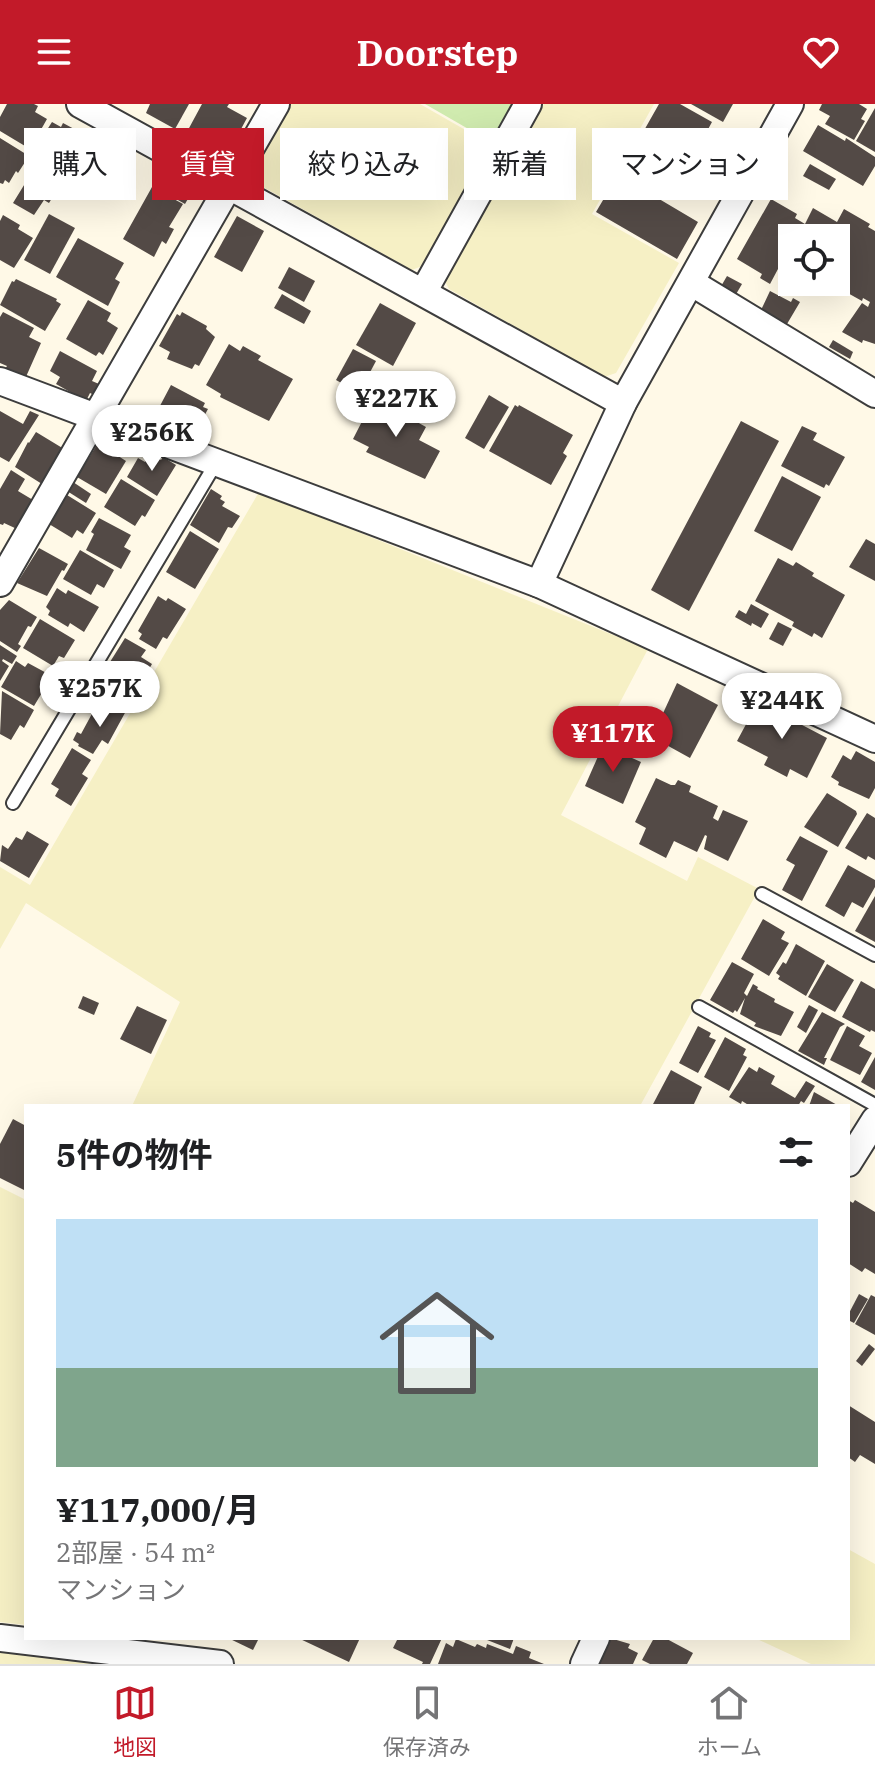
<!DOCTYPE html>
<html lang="ja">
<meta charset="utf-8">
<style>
:root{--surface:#fff;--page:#f6f6f6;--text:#202124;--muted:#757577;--line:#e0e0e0;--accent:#c21a29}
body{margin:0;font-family:"IBM Plex Serif","Noto Sans JP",serif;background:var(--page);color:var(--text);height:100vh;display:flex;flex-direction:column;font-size:30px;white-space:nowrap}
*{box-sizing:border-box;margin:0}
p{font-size:26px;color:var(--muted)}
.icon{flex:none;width:44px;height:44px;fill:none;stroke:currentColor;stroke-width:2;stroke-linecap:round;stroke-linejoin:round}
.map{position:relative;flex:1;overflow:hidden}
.sheet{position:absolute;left:24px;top:1000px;width:826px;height:536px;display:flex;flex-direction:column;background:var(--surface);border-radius:0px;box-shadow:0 8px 32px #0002}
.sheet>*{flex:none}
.guide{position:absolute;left:24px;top:24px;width:828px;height:72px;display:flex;gap:16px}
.buttons{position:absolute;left:778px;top:120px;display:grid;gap:16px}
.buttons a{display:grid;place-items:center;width:72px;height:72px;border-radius:0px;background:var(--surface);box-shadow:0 8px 32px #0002;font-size:40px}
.price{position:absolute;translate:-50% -68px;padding:0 18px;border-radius:28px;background:#fff;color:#222;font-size:26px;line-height:52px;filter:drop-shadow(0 2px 4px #0008)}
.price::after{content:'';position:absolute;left:50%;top:48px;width:24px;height:18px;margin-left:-12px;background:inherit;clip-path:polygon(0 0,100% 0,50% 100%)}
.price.on{background:var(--accent);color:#fff}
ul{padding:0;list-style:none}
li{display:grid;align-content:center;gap:16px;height:424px;padding:0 32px}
li span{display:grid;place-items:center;height:248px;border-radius:0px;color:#555}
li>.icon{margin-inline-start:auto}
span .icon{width:144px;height:144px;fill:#fffc;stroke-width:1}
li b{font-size:34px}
h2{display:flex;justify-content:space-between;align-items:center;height:96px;padding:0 32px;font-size:34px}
.pill{padding:0 28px;border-radius:0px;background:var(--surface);box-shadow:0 8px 32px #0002;font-size:28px;line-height:72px}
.pill.on{background:var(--accent);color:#fff}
header{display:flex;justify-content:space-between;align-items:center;height:104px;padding:0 32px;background:var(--accent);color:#fff;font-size:36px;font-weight:700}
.tabs{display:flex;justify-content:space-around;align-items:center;height:112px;border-top:2px solid var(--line);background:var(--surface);font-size:22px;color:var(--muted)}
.tabs a{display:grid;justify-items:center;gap:4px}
.tabs .on{color:var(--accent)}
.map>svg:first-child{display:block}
.farmland{fill:#f6f0c5}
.green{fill:#d0ebaf}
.building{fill:#534a46}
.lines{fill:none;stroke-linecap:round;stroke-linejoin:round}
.lane-casing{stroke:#3d3d3d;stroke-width:16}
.street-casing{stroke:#3d3d3d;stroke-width:30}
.lane{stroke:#fff;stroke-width:12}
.street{stroke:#fff;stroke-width:26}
</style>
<header><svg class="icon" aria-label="menu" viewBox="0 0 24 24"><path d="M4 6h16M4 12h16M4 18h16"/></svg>Doorstep<svg class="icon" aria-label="heart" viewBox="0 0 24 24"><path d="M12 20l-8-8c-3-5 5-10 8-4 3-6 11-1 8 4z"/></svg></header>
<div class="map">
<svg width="875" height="1560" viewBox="0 0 875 1560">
<rect width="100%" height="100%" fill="#fff9e7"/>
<g class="farmland">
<path d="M289,0H420L490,40L422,162L412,166L254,78L251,67Z"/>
<path d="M544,0H654L592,110L679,159L616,269L604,273L449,185L445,177Z"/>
<path d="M259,388L648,545L561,711L687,777L698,753L759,785L640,1002H132L180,898L26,799L0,845V763L30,781Z"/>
<path d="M0,1083L26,1096V1521L0,1518Z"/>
<path d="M848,1445L875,1460V1560H811L755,1534H848Z"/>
<path d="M0,1546L116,1560H0Z"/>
</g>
<path class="green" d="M425,0H512L491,38Z"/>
<g class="building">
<path d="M7,0H34L38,2L35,8L47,15L30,45L0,27V13Z"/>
<path d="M150,0H189L175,25L146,9Z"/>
<path d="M202,0H229L227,3L247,14L228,49L210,42L207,49L198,44L197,47L181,39Z"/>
<path d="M659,0H680L712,18L674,88L670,86L666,93L621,67Z"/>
<path d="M691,0H733L723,18Z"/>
<path d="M822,0H859L867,5L861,15L865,17L854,36L825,20L830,12L819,6Z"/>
<path d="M875,4V48L856,37Z"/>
<path d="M52,18L61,23L63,19L76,26L74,31L86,38L70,67L34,46Z"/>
<path d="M818,21L845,37L846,34L875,53V62L863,82L803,47Z"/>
<path d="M0,34L29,52L18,69L16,67L9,79L5,76L3,80L0,79Z"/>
<path d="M37,60L63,76L49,99L44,96L34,111L13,99Z"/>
<path d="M165,60L197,79L185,100L153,82Z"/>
<path d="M810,60L836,75L829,86L803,72Z"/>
<path d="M622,73L698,118L677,155L596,108L606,91L610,93Z"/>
<path d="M152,83L183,100L169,123L174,125L166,140L162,137L154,153L123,135Z"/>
<path d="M771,95L797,110L795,114L805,120L813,104L837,118L844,105L870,120L868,123L875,127V240L863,236L862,239L842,228L862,199L868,203L870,198L863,194L862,197L828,178H836V134H792V173L778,165L770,180L760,174L762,170L737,155Z"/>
<path d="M49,110L75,124L50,170L24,156Z"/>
<path d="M3,111L20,121L18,125L33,134L14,164L0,156V117Z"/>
<path d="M237,112L264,127L242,168L214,153Z"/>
<path d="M78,134L124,159L115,175L120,178L108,202L56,173Z"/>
<path d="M289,163L315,177L304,198L278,184Z"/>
<path d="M727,172L742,180L735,192L720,184Z"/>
<path d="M16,175L57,195L56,197L61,200L45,227L0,201L12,177L14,178Z"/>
<path d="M770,187L791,198L793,194L800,198L787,220L761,206Z"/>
<path d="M282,190L311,207L304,220L274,204Z"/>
<path d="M88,196L111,209L107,217L118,224L103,251L99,248L96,252L66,235Z"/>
<path d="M380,199L416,219L393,262L356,241Z"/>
<path d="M3,208L34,224L29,233L41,239L25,275L5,265L7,262L0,259V213Z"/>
<path d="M182,208L207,222L206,225L215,233L199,262L195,260L192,265L167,255L170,248L159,242L177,210L180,212Z"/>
<path d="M833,236L853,248L850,255L829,243Z"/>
<path d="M229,240L240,247L243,242L261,252L258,256L293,275L269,317L220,293L221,290L206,281Z"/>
<path d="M353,245L376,257L359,289L336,276Z"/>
<path d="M60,247L97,267L92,277L99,280L94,291L90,289L86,297L56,280L60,273L50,267Z"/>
<path d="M171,281L205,299L203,303L208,305L191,336L153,315Z"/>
<path d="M489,291L509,303L484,345L465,334Z"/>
<path d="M374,294L426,323L419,336L440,347L425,375L366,348L369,343L353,335Z"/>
<path d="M515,301L518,303L519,301L573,331L563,349L567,352L551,381L489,347Z"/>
<path d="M0,307L23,320L30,307L39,311L9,358L0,353Z"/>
<path d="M741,317L779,337L689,507L651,486Z"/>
<path d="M802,322L817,329L813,336L845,353L829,382L826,380L824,384L781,362Z"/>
<path d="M36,328L64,345L42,380L15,363L28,338L29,339Z"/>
<path d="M98,339L126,357L106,390L77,373Z"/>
<path d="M149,350L161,356L163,353L176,361L157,392L127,373L138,354L145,358Z"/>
<path d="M11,366L25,375L18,387L33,396L17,425L4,419L3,421L0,420V385Z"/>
<path d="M782,372L821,393L792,447L754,427Z"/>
<path d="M121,375L155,396L145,413L142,411L135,422L104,403Z"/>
<path d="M73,378L91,390L86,399L67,387Z"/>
<path d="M211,385L222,392L220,395L225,398L222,402L240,412L232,424L228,423L219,439L190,421Z"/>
<path d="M67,391L96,409L83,430L77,426L72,434L49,420Z"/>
<path d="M99,414L131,431L124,443L131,447L121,465L86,446L94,430L91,428Z"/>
<path d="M190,427L219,445L195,485L166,468Z"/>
<path d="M866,435L875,440V477L849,463Z"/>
<path d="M39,444L68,460L64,467L62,466L47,492L17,479Z"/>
<path d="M80,446L114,466L104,484L97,480L91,491L63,475Z"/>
<path d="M778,454L793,462L796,458L814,469L812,472L845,491L822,534L814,529L812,533L792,522L794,518L755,497Z"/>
<path d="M57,484L66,490L68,486L99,503L84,528L70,519L68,523L48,511L50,507L46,503Z"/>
<path d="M158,492L166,497L168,494L186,505L167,535L163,533L156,545L139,535L142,530L138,527Z"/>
<path d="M9,496L37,513L31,523L28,522L18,540L21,542L17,548L0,537V506Z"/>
<path d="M751,500L769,510L761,524L752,519L751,522L735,513L739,506L746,510Z"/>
<path d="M40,515L75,536L64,554L59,552L53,562L23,544Z"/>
<path d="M778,518L792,525L783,542L769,535Z"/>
<path d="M125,534L146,546L141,553L152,560L142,577L139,575L132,586L112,574L119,563L110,558Z"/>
<path d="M0,541L17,552L12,560L3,555L2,557L9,562L0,577Z"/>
<path d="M16,557L25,563L28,559L52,572L34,602L1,583Z"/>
<path d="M677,579L718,601L690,654L652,633Z"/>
<path d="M2,587L34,606L24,624L20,621L11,636L0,630Z"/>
<path d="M758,598L827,634L807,674L790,665L787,673L764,661L768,653L737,637Z"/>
<path d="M113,600L126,607L108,640L102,636L93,650L78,642L79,640L73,636L77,628L81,630L94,606L101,610L104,606L108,608Z"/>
<path d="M603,641L641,658L623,700L585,682Z"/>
<path d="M72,644L91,656L82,670L88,674L71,702L55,692L59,685L51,680Z"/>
<path d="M856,647L875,658V684L869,695L838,681L839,678L831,673L843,651L851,656Z"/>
<path d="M656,674L671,681H675L678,676L691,682L689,688L718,702L713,714L718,717L723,706L748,717L728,757L704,745L707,732L705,731L697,748L674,737L666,754L639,740L646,724L635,718Z"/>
<path d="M827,689L856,707L857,710L838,743L804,723Z"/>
<path d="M867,709L875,714V756L868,752L866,756L845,744Z"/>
<path d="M27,727L49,740L29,774L0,757L2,741L8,745L16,733L22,736Z"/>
<path d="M800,732L828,747L802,797L782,786L795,761L786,756Z"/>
<path d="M848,761L875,776V783L863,804L852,798L844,813L825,802Z"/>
<path d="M875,792V838L855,827Z"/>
<path d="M763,815L785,828L781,835L789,839L769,872L741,855Z"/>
<path d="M796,840L825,857L806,892L778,875L780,872L776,869L783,858L786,860Z"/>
<path d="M732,858L754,870L744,889L747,892L753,880L758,883L757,885L775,895L774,898L794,908L781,932L754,922L756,919L740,910L745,894L737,908L735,906L733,909L710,896Z"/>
<path d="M827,860L854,876L835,908L808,893Z"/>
<path d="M861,877L875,885V928L871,926L870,928L842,913Z"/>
<path d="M83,892L99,899L94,911L78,904Z"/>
<path d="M809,901L818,906L806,929L797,923Z"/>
<path d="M137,902L167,916L151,950L120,935Z"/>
<path d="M822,908L845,920L840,923L824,954H827L824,961L798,947Z"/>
<path d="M698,922L711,929L709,933L716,936L698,969L679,959Z"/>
<path d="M847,922L865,932L859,942L872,949L860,971L830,956Z"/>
<path d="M725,933L746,945L743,951L747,953L729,987L704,973Z"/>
<path d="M875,953V986L861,978Z"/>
<path d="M749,963L757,968L759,963L775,972L771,980L795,994L806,977L815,982L804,999L801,997L798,1002H750L742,997L741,1000L729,993Z"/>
<path d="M671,966L702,983L693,1002H652Z"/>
<path d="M814,988L839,1002H809Z"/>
<path d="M13,1015L26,1022V1087L0,1074V1040Z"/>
<path d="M848,1096L853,1099L855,1096L875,1108V1170L865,1164L862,1168L848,1159Z"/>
<path d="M859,1190L868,1195L854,1219L848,1216V1211Z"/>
<path d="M871,1191L875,1193V1231L855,1220Z"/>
<path d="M869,1240L875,1245L862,1262L856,1257Z"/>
<path d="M848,1301L875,1318V1360L860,1351L855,1358L848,1353Z"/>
<path d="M228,1534H259L253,1546Z"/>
<path d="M298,1534H360L349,1558Z"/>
<path d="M398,1534H442L430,1560H422L423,1558L393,1544Z"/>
<path d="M482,1534H514L510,1545Z"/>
<path d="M610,1534L630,1540L628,1544L638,1549L633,1560H598Z"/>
<path d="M654,1534H665L693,1549L687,1560H650L642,1556Z"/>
<path d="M456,1535L475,1543L477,1540L486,1544L487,1540L513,1550L516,1542L531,1548L529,1554L544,1560H438L446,1539L453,1543Z"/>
</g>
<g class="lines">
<defs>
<g id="lane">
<path d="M13,699L216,359"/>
<path d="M762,790L875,851"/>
<path d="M699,903L875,1001"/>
</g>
<g id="street">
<path d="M80,0L623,299"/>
<path d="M692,179L875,290"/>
<path d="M424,187L528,0"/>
<path d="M0,277L539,480L875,635"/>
<path d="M0,479L276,0"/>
<path d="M539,480L623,299L790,0"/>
<path d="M848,1059L875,1016"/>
<path d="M0,1534L220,1560"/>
<path d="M584,1560L596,1534"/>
</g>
</defs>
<use href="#lane" class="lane-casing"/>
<use href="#street" class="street-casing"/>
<use href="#lane" class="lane"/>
<use href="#street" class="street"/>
</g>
</svg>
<div class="buttons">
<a><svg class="icon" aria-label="locate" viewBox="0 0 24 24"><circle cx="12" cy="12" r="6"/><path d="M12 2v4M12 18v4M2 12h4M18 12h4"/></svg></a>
</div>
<b class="price" style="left:396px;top:335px">¥227K</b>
<b class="price" style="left:152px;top:369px">¥256K</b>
<b class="price" style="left:100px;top:625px">¥257K</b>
<b class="price" style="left:782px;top:637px">¥244K</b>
<b class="price on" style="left:613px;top:670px">¥117K</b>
<div class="guide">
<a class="pill">購入</a>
<a class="pill on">賃貸</a>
<a class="pill">絞り込み</a>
<a class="pill">新着</a>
<a class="pill">マンション</a>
</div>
<section class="sheet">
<h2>5件の物件<svg class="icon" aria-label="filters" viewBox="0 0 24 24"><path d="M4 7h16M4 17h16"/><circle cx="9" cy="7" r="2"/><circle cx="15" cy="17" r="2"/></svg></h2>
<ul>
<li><span style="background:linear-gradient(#bfe0f5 60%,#7fa58c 0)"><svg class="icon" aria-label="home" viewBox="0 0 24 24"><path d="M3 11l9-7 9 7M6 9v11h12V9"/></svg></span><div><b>¥117,000/月</b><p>2部屋 · 54 m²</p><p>マンション</p></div></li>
</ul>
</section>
</div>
<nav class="tabs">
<a class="on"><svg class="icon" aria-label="map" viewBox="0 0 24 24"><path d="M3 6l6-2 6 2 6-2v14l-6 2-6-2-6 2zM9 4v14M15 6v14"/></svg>地図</a>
<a><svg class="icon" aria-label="saved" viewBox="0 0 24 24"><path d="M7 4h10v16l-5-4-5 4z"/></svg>保存済み</a>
<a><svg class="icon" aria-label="home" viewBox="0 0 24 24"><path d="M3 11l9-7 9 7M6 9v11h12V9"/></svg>ホーム</a>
</nav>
